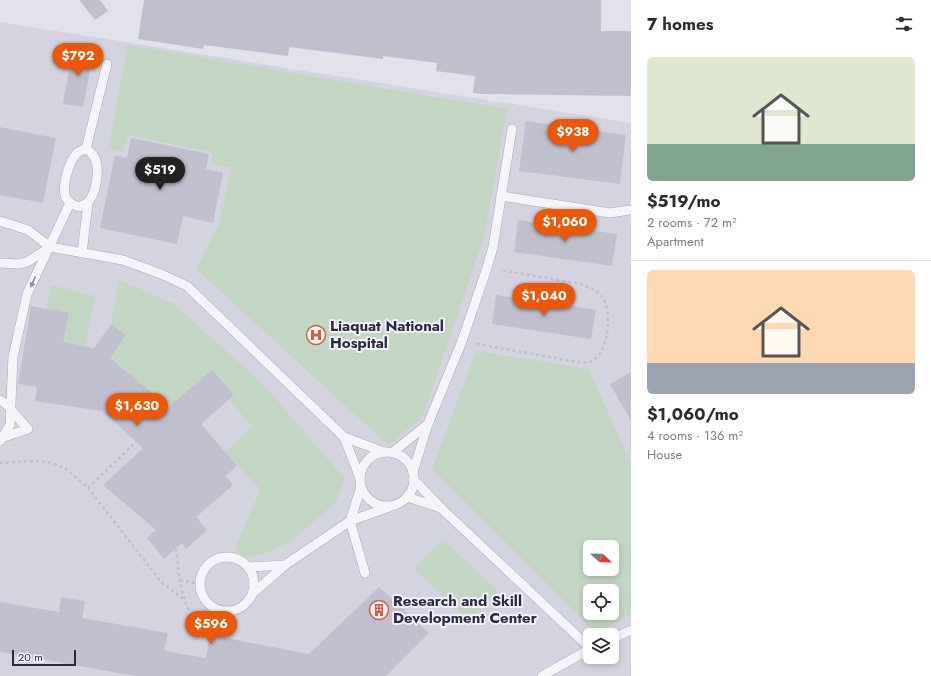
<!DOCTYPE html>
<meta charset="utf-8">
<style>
:root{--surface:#fff;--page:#f7f7f7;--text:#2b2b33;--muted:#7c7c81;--line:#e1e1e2;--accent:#ea580c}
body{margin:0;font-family:Jost,sans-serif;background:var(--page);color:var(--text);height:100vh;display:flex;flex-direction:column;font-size:15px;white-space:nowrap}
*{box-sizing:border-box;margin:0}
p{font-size:13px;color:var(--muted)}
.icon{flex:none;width:22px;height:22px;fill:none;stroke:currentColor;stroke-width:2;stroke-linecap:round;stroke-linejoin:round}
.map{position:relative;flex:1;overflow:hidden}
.sheet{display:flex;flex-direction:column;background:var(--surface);width:300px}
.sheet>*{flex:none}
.needle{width:26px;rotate:112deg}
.fabs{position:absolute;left:583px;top:540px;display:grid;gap:8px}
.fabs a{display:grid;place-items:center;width:36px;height:36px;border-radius:6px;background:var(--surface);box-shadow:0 2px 6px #0003;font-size:20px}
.scale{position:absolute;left:12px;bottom:10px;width:64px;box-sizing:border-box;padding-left:4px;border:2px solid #292944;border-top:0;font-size:11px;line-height:14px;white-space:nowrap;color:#292944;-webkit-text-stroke:3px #f2f2f8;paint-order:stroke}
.price{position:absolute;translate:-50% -34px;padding:0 9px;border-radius:14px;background:var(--accent);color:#fff;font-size:13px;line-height:26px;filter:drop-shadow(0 1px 2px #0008)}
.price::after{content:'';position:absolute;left:50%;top:24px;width:12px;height:9px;margin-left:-6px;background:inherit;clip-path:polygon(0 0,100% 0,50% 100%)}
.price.active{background:#222;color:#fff}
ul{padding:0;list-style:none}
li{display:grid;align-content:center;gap:8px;height:212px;padding:0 16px}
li+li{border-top:1px solid var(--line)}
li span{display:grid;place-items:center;height:124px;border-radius:6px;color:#555}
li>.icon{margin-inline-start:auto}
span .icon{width:72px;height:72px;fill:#fffc;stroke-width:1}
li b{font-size:17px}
h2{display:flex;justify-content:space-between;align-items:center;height:48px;padding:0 16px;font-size:17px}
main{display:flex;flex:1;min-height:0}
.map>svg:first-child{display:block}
.built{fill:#d4d4e0;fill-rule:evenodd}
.green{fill:#c3d6c4;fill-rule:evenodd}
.building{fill:#bfbfce}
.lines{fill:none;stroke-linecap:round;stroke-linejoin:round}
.lane-casing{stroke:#aaaab9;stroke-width:10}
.path{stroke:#c0c0ca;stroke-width:2.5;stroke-dasharray:3 3;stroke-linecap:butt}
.lane{stroke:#f5f5f9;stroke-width:9}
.oneway{fill:#8f8f9e}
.labels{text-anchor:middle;stroke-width:4;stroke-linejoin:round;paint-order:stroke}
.poi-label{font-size:15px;font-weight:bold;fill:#292944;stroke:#f2f2f8;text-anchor:start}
</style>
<main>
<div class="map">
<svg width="631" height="676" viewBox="0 0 631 676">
<rect width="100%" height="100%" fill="#e2e2eb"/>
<path class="built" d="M0,22L631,123V676H0ZM590,547H612V569H590ZM590,591H612V613H590ZM590,635H612V657H590Z"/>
<g class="green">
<path d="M128,45L507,109L484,238L422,418L388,445L196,269L219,223L231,167L211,165L212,153L128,135L122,152L108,150Z"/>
<path d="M119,280L174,304L264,385L345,479L336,502L292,541L262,555L246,558L235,549L260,489L225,452L252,427L230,400L234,395L212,370L169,407L110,358L111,324Z"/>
<path d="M52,285L95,296L85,346L63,342L68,313L46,309Z"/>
<path d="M476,351L589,369L631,464V614L596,633L432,469ZM590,547H612V569H590ZM590,591H612V613H590Z"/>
<path d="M443,539L498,591L470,621L414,569Z"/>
</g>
<g class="building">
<path d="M79,0H100L108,11L95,20Z"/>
<path d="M144,0H601V31H631V96L483,94L473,93L475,76L436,71L437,63L383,56V59L289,47L288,56L204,45L203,49L138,39Z"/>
<path d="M73,47L94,51L83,107L63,104Z"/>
<path d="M526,121L626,135L620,184L519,171Z"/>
<path d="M0,127L56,138L43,203L0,195Z"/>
<path d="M131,138L209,154L206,169L223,173L213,223L183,216L177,244L100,228L115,155L127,158Z"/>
<path d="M518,220L617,234L612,266L514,252Z"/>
<path d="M496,295L596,310L591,339L492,324Z"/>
<path d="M31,306L69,313L63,342L94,348L111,324L126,335L110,358L169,407L212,370L234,395L201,424L237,466L225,476L233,485L196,517L207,530L186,549L182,543L164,559L147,538L156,530L103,485L143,448L102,411L35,401L37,387L18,384Z"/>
<path d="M631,372V421L610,384Z"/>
<path d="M379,587L429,633L386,676H136L0,652V602L59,612L61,597L85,601L82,618L168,633L164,651L206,658L210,635L309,654Z"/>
</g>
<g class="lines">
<defs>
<g id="lane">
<path d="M86,149C88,150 90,151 91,153C102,162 97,194 87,203C85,205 81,206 79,207C74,205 69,203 66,198C61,187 69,161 77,153C79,151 83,150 86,149Z"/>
<path d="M86,149L107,64"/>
<path d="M501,196L610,213L629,210"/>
<path d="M0,221L28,230L50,247L123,260L161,274L187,286L344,437L384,452"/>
<path d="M82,253L88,203"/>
<path d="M0,263L18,264L27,262L49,248"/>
<path d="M0,400L5,403L28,429L1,438"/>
<path d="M344,437L360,478"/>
<path d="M0,441L10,425L13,357L27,294L70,203"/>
<path d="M393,452L428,424"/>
<circle cx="387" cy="479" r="27"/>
<path d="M413,472L428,424L462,341L487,268L493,247L512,129"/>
<path d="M414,480L442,509L590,648"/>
<path d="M361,487L350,521L365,573"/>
<path d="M407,497L441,508"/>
<circle cx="227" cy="584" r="27"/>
<path d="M248,567L285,565"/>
<path d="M253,593L285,565L350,521L389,507"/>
<path d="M612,639L631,630"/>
<path d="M542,676L590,649"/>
</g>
</defs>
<use href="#lane" class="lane-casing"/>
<g class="path">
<path d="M477,344L577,362C581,362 586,363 590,362C609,355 613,311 602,297C597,290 589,287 581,284L501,270"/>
<path d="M0,463C18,462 45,458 62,467C71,472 80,481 88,488L162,583L184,599"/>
<path d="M88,488L136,442"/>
<path d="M176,549C178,565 179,582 184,598C188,613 200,627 209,640"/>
<path d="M180,580L200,584"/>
<path d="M192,616L213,607"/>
</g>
<use href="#lane" class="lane"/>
</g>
<defs><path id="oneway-solid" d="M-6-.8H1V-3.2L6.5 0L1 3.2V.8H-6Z"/></defs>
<use class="oneway" href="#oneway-solid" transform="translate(33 282) rotate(113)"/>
<defs>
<symbol id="hospital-ring" viewBox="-11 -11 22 22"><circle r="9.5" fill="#f2f2f8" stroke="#d75f41" stroke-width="1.5"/><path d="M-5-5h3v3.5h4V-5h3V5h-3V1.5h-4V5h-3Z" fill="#d75f41"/></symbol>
<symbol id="building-ring" viewBox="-11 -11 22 22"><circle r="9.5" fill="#f2f2f8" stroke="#d75f41" stroke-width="1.5"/><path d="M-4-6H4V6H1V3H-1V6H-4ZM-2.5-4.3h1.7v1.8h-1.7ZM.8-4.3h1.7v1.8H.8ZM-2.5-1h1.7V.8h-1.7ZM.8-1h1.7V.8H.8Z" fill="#d75f41"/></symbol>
</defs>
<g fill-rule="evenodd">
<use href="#hospital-ring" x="305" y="324" width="22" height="22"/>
<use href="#building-ring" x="368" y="599" width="22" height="22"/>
</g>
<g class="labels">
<g class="poi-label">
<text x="330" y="331">Liaquat National<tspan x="330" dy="17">Hospital</tspan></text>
<text x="393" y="606">Research and Skill<tspan x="393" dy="17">Development Center</tspan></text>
</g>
</g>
</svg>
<div class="fabs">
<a><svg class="needle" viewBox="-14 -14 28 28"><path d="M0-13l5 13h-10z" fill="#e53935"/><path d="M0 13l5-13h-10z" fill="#7c7c81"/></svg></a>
<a><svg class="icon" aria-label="locate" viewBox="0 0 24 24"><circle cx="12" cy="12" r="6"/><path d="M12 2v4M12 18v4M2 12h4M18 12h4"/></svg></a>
<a><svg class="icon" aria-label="layers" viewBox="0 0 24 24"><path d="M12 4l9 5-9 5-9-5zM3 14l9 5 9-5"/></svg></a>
</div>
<div class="scale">20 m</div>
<b class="price" style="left:78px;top:77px">$792</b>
<b class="price" style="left:573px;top:153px">$938</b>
<b class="price active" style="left:160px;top:191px">$519</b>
<b class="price" style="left:565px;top:243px">$1,060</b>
<b class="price" style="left:544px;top:317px">$1,040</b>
<b class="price" style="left:137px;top:427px">$1,630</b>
<b class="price" style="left:211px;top:645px">$596</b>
</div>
<section class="sheet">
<h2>7 homes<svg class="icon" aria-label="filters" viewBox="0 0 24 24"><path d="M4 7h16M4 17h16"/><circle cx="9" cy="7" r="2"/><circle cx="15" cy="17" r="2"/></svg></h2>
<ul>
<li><span style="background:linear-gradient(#dfe7d0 70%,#7fa58c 0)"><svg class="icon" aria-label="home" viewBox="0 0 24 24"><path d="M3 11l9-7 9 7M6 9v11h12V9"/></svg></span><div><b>$519/mo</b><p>2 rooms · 72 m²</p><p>Apartment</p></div></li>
<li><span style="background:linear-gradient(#ffd9b3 75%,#9aa5b1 0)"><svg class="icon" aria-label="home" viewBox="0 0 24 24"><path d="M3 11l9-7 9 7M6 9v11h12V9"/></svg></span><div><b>$1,060/mo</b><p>4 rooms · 136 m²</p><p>House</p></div></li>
</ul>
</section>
</main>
